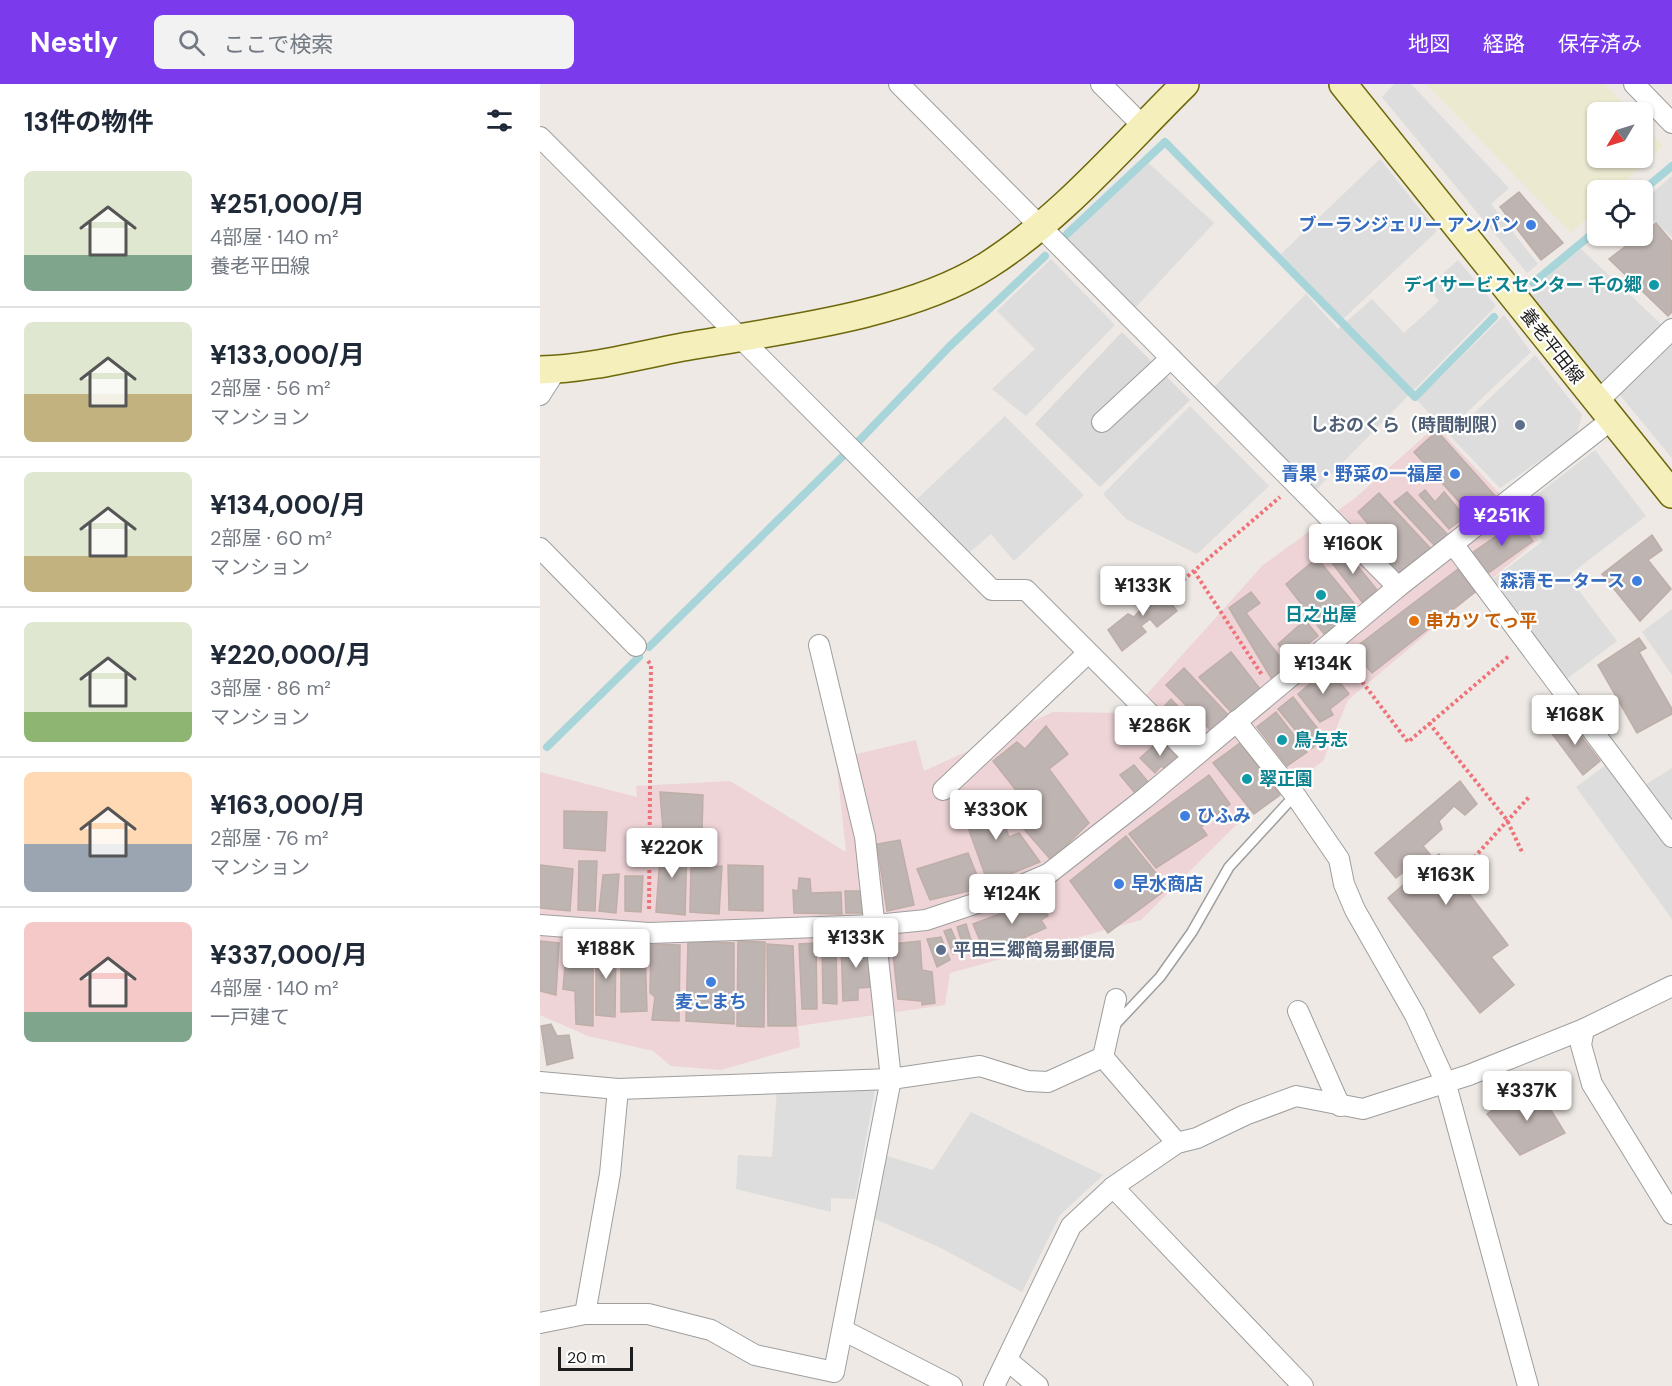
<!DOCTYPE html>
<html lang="ja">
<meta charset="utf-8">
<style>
:root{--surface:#fff;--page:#f2f2f3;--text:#1f2937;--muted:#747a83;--line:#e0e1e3;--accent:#7c3aed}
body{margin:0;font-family:"DM Sans","Noto Sans JP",sans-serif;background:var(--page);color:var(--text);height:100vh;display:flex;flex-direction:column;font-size:22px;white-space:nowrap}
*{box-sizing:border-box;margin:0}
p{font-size:20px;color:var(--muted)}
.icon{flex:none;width:33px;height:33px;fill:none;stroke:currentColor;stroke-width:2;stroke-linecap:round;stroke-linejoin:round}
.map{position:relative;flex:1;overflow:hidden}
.side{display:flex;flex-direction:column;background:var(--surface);width:540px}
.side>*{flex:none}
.needle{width:39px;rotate:232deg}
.tools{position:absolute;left:1047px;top:18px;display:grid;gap:12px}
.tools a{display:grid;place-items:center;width:66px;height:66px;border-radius:9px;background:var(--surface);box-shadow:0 2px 4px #0004;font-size:30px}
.scale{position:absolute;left:18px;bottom:15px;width:75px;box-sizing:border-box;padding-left:6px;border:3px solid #1d1d1d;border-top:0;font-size:16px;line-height:21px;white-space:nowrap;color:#1d1d1d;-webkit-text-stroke:4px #fff;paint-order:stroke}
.price{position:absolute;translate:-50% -51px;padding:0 14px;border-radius:6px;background:#fff;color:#222;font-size:20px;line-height:39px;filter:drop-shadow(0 2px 3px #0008)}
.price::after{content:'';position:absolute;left:50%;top:36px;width:18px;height:14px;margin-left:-9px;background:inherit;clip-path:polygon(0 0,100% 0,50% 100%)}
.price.selected{background:var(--accent);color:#fff}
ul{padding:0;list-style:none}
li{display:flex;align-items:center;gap:18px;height:150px;padding:0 24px}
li+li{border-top:2px solid var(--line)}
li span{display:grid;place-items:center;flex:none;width:168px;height:120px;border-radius:9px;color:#555}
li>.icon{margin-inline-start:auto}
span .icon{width:72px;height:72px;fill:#fffc;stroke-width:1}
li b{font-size:26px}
h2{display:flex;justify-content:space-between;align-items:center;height:72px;padding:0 24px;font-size:26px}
header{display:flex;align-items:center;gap:36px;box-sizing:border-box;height:84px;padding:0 30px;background:var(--accent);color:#fff}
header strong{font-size:28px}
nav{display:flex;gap:33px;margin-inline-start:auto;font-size:21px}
.search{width:420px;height:54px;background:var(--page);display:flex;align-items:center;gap:15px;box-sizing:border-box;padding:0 21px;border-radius:9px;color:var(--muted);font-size:22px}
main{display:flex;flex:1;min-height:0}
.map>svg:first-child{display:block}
.residential{fill:#dbdadb}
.commercial{fill:#eed4d7}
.farmland{fill:#ebe9d0}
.parking{fill:#ddd}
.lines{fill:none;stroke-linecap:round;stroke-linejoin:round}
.stream{stroke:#a7d5d9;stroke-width:8}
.building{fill:#beb4b1;stroke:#beaea7;stroke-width:1.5}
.lane-casing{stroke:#9e9e9e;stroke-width:12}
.street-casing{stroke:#9e9e9e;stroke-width:22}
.secondary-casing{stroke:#6d680c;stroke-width:30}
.path{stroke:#f07279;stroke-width:4;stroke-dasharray:3 3;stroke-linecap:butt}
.lane{stroke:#fff;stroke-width:9}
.street{stroke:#fff;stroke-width:20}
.secondary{stroke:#f5efbb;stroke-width:27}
.shop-dot{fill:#3f7fe0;stroke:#fff;stroke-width:2}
.culture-dot{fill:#0f9aa8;stroke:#fff;stroke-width:2}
.service-dot{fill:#5c6f8a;stroke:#fff;stroke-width:2}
.food-dot{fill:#e8710a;stroke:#fff;stroke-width:2}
.labels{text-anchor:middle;stroke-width:4.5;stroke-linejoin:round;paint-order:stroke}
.shop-label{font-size:18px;font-weight:bold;fill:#366cbe;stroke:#fff;text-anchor:end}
.culture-label{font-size:18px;font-weight:bold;fill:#0d838f;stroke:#fff;text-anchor:start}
.street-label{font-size:18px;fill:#1d1d1d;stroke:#fff}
.service-label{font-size:18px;font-weight:bold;fill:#4e5e75;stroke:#fff;text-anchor:end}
.food-label{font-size:18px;font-weight:bold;fill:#c56008;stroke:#fff;text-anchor:start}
</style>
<header>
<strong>Nestly</strong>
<div class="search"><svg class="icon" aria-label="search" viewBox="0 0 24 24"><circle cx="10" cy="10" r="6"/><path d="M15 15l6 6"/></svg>ここで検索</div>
<nav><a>地図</a><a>経路</a><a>保存済み</a></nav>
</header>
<main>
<section class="side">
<h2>13件の物件<svg class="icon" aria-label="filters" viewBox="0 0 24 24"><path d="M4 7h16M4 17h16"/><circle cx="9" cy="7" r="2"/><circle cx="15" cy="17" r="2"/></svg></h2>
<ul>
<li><span style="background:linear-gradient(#dfe7d0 70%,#7fa58c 0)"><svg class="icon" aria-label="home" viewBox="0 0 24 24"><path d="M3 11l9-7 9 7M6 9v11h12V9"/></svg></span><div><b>¥251,000/月</b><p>4部屋 · 140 m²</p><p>養老平田線</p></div></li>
<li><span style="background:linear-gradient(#dfe7d0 60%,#c2b280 0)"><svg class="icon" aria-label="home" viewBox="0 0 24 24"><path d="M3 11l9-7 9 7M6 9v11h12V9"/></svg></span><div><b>¥133,000/月</b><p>2部屋 · 56 m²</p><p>マンション</p></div></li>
<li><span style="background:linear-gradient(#dfe7d0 70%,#c2b280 0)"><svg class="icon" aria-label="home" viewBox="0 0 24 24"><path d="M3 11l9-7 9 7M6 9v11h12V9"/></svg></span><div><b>¥134,000/月</b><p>2部屋 · 60 m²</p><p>マンション</p></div></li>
<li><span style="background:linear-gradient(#dfe7d0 75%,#8fb573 0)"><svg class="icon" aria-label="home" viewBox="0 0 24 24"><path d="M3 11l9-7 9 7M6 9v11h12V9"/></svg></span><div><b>¥220,000/月</b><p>3部屋 · 86 m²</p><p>マンション</p></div></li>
<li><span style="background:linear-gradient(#ffd9b3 60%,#9aa5b1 0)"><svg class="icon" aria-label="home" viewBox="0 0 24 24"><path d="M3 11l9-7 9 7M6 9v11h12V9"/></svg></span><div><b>¥163,000/月</b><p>2部屋 · 76 m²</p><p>マンション</p></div></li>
<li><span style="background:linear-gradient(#f6c9c9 75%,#7fa58c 0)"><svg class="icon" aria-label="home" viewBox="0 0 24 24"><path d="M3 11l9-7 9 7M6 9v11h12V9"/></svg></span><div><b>¥337,000/月</b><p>4部屋 · 140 m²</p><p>一戸建て</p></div></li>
</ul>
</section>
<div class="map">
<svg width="1132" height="1302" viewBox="0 0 1132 1302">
<rect width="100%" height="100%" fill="#eee9e4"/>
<path class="residential" d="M582,248L650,316L560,403L495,340Z"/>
<path class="commercial" d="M896,342L959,409L998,456L808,616L783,677L694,743L601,836L410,889L405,921L258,942L260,963L181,986L131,982L113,967L48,952L0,931V688L97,713L96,702L190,697L306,768L296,675L376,656L384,687L513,628L590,629L723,481L815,414Z"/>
<path class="farmland" d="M886,0H1064L1092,28H1058V74H1102L1103,40L1123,62L1076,106H1058L1057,124L1031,149Z"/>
<g class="parking">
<path d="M854,0H871L969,104L951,120L998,180L987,189L842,13Z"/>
<path d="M603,74L674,139L595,224L525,154Z"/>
<path d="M840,75L897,147L803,235L741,170Z"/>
<path d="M1132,92V153L1103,127L1102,118Z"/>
<path d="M1041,165L1122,241L1063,299L987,209Z"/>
<path d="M511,175L575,241L486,332L452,305L495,265L457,227Z"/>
<path d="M918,176L956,222L774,408L672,305L766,210L798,245L832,215L864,249L899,217L888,203Z"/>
<path d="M964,231L991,268L906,348L877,316Z"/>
<path d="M1132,257V374L1079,310Z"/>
<path d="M995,271L1042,331L1036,352L960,404L910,352Z"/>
<path d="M650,322L729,402L657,470L586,435L563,410Z"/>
<path d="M465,332L544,411L474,477L451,450L429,469L377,415Z"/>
<path d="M1055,366L1106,432L1028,492L1077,557L1016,603L941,504L1003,457L978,425Z"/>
<path d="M1132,525V591L1102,548Z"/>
<path d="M1070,678L1132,764V835L1036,703Z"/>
<path d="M1132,684V749L1100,704Z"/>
<path d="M237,1005L335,1006L315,1115L291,1114V1128L196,1105L198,1071L232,1073Z"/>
<path d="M431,1028L563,1091L520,1131L482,1208L403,1165L335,1135L347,1072L393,1086Z"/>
</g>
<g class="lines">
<g class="stream">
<path d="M1102,107L1132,82"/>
<path d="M527,150L625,58L875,313L954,233"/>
<path d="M993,199L1058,145"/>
<path d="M316,360L410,262L505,172"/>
<path d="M109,563L304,371"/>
<path d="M7,663L99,573"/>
</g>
</g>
<g class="building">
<path d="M979,108L1023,159L1001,176L960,123Z"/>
<path d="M1116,139L1132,158V228L1128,232L1069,175Z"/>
<path d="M897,347L956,413L932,432L874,368Z"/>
<path d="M885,406L895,418L904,408L925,433L909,445L879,411Z"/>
<path d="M867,408L908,451L895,462L854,418Z"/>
<path d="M839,409L890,464L856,492L819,448L828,440L818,428Z"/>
<path d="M978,437L993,457L947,490L932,469Z"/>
<path d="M1112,451L1122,466L1108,476L1131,505L1100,537L1062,490Z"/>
<path d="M803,464L837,506L822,518L789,475Z"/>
<path d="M777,474L817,523L784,550L746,500Z"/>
<path d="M918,485L935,508L832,589L812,566Z"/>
<path d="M615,499L637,527L617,543L610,535L601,542L606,548L582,567L568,546L588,530L594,533L602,524L595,514Z"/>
<path d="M711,508L720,519L706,529L747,582L731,594L689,524Z"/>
<path d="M765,536L778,552L749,575L738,560Z"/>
<path d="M1099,554L1106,564L1099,568L1132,625V630L1097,649L1058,581Z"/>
<path d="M691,568L720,605L692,629L659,593Z"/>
<path d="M644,584L689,632L671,647L626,601Z"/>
<path d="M788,584L809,610L790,625L793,631L780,638L758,610Z"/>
<path d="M753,613L785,654L771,665L738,625Z"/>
<path d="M631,615L664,649L649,663L617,630Z"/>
<path d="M736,628L767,668L747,682L717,643Z"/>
<path d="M1027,634L1060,677L1043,691L1010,647Z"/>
<path d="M506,642L528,670L509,685L549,739L511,776L469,728L483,715L453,677L477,658L485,665Z"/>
<path d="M621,655L639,676L627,686L621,682L615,689L600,674Z"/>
<path d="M700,659L740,711L714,730L673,679Z"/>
<path d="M594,681L609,699L595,709L580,691Z"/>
<path d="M669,691L690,720L661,743L667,751L616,784L589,750Z"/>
<path d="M920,697L937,720L925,731L914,722L899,737L902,745L883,762L893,774L899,770L968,861L951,873L974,901L940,929L848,814L876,790L871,782L856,794L835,769Z"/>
<path d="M120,708L163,711L162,749L123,747Z"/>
<path d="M455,713L469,753L479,749L500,778L448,799L421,724Z"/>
<path d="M24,727L67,728L65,767L24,764Z"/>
<path d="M586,752L628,804L568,849L530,797Z"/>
<path d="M360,756L374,821L347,827L337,760Z"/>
<path d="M121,758L147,760L145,831L116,828Z"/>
<path d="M428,769L442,804L390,816L377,785Z"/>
<path d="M39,777H57L55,827L38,826Z"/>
<path d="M0,781L33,785L30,827L0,824Z"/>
<path d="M188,781L223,782V827L189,826Z"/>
<path d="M182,782L179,830L150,828L151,784Z"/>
<path d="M79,790L76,829L59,827L63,791Z"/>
<path d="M85,792H103L101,828L85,827Z"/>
<path d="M259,794L270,795L271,809L301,808L302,830L254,829L253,806L258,807Z"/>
<path d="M305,807H325L326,829H306Z"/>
<path d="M499,815L508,832L501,836L506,844L451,868L445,856L440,857L433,840Z"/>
<path d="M426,840L433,863L424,865L417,843Z"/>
<path d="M411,845L421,867L413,870L404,847Z"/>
<path d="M401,853L410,876L397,883L387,855Z"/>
<path d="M0,857L19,859L16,911L0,907Z"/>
<path d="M148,857L194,859V940L146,937Z"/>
<path d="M198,857L225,858L224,943L197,942Z"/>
<path d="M332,857L333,903L318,904V916L303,917L301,860Z"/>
<path d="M380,857L382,886L392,888L395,919L382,921V917L358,915L352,860Z"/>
<path d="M27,858L53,860V942L36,940L35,907L23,905Z"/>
<path d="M282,858L296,859L297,920L283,919Z"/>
<path d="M276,859L277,925H262L259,860Z"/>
<path d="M56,860L76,861L75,933L56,931Z"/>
<path d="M111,860L140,861L139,937L112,936L115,913L110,909Z"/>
<path d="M227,860L253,862L256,942H228Z"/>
<path d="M81,863L105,864L107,927L81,928Z"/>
<path d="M11,940L17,952L29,951L33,974L7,981L1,942Z"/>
<path d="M998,1005L1025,1049L980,1071L947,1030L983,1007L987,1015Z"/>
</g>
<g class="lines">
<defs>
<path id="lane" d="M572,944L620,893L652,848L689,783L755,711"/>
<g id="street">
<path d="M359,0L858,503"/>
<path d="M561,0L603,42"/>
<path d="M1094,0L1132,39"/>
<path d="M0,53L452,506H486L653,673"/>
<path d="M0,311L16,286"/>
<path d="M1057,318L1132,245"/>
<path d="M562,338L631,274"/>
<path d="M913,460L1132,753"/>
<path d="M0,464L96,562"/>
<path d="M696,637L755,711L799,775L804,800L815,826L875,931L905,997L988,1302"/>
<path d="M403,706L548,569"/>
<path d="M0,841L109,849L336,841L386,836L449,815L508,790L605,714L858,503L1071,336"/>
<path d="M758,927L800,1022"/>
<path d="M1044,945L1041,961L1052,1000L1132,1130"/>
<path d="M563,973L637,1059"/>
<path d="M0,998L78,1005L351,995L440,982L488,997L508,998L563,973L576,915"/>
<path d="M573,1103L763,1302"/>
<path d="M45,1230H108L171,1246L215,1271L294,1288L351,995L325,753L279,561"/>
<path d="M0,1239L45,1230L70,1090L78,1005"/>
<path d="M303,1246L412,1302"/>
<path d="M467,1276L498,1302"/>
<path d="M454,1302L531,1142L573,1103L637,1059L657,1054L705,1031L756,1012L823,1025L929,991L1044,945L1132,902"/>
</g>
<g id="secondary">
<path d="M803,0L1132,410"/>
<path d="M0,286C48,285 96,272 143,263C236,247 369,232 448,181C523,133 582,62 645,0"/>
</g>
</defs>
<use href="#lane" class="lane-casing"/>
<use href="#street" class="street-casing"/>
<use href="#secondary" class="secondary-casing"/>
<g class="path">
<path d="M654,487L722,591"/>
<path d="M634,504L740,413"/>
<path d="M804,574L868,658L969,572"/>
<path d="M108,577L111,581L109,827"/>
<path d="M889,639L967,736L983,770"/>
<path d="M930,778L989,713"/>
</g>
<use href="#lane" class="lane"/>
<use href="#street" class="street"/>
<use href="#secondary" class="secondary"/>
</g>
<g class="shop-dot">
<circle cx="991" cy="141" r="6"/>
<circle cx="915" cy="390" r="6"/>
<circle cx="1097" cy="497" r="6"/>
<circle cx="645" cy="732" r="6"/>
<circle cx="579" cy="800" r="6"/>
<circle cx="171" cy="898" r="6"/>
</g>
<g class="culture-dot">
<circle cx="1114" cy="201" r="6"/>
<circle cx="781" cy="511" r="6"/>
<circle cx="742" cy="656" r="6"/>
<circle cx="707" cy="695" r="6"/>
</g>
<g class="service-dot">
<circle cx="980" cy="341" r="6"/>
<circle cx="401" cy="866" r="6"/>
</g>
<circle class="food-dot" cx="874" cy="537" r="6"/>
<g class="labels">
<g class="shop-label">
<text x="979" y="147">ブーランジェリー アンパン</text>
<text x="903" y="396">青果・野菜の一福屋</text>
<text x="1085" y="503">森清モータース</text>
<text x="657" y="738" text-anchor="start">ひふみ</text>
<text x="591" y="806" text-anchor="start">早水商店</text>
<text x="171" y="924" text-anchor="middle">麦こまち</text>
</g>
<g class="culture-label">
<text x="1102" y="207" text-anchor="end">デイサービスセンター 千の郷</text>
<text x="781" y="537" text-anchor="middle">日之出屋</text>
<text x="754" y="662">鳥与志</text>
<text x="719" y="701">翠正園</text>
</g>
<g class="street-label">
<text transform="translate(1012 262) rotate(52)" y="6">養老平田線</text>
</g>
<g class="service-label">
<text x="968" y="347">しおのくら（時間制限）</text>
<text x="413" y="872" text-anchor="start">平田三郷簡易郵便局</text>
</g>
<g class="food-label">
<text x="886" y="543">串カツ てっ平</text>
</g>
</g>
</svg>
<div class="tools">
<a><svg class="needle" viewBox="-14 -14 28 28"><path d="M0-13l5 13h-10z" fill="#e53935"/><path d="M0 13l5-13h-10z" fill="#747a83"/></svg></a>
<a><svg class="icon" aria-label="locate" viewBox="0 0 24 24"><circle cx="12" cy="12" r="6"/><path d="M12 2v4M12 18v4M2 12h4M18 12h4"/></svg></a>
</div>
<div class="scale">20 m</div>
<b class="price selected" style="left:962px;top:463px">¥251K</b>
<b class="price" style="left:813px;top:491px">¥160K</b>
<b class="price" style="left:603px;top:533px">¥133K</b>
<b class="price" style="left:783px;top:611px">¥134K</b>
<b class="price" style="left:1035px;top:662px">¥168K</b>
<b class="price" style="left:620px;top:673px">¥286K</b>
<b class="price" style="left:456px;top:757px">¥330K</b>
<b class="price" style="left:132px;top:795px">¥220K</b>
<b class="price" style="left:906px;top:822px">¥163K</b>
<b class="price" style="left:472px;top:841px">¥124K</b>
<b class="price" style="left:316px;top:885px">¥133K</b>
<b class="price" style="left:66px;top:896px">¥188K</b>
<b class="price" style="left:987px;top:1038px">¥337K</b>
</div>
</main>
